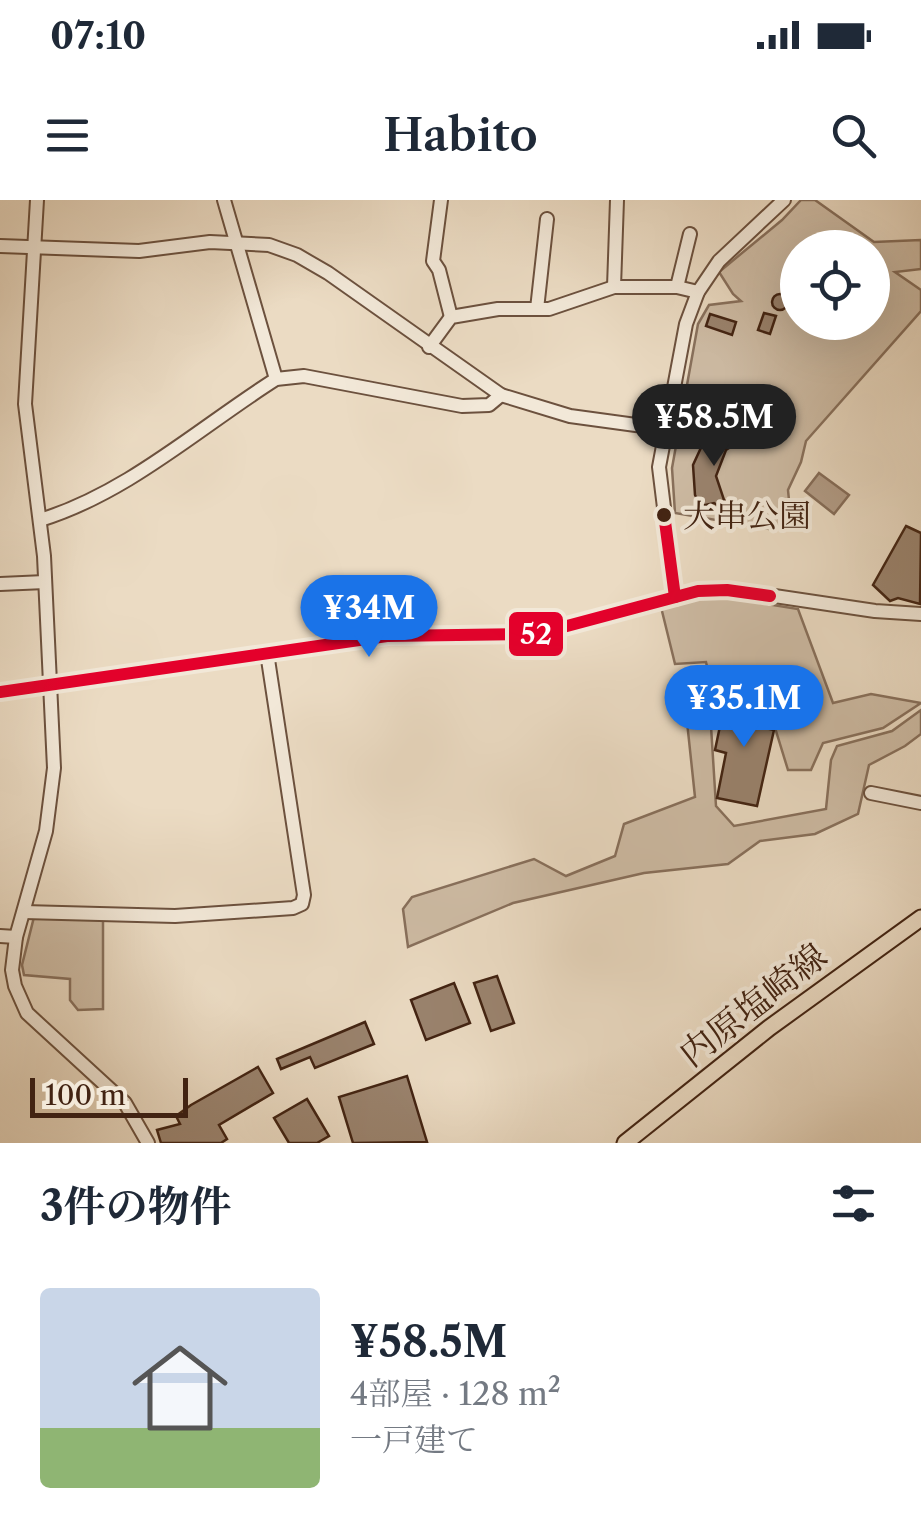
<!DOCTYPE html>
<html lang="ja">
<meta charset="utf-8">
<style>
:root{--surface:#fff;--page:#f2f2f3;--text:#1f2937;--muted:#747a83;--accent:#1a73e8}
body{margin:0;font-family:"Libre Caslon Text","Noto Serif JP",serif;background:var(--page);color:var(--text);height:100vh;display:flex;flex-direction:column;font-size:38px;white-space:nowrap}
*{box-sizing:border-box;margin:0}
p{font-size:32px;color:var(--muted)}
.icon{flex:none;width:55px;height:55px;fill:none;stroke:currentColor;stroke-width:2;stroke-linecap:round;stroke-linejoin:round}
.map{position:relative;height:943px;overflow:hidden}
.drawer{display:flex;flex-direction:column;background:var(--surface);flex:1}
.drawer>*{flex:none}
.controls{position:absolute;left:780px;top:30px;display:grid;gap:20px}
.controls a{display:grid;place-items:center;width:110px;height:110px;border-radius:50%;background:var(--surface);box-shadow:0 10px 40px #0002;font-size:50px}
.scale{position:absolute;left:30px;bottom:25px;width:158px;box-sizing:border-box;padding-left:10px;border:5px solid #422312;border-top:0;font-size:28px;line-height:35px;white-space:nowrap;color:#422312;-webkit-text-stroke:8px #f2e8d8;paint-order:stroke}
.price{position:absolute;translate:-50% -85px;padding:0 22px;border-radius:35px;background:var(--accent);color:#fff;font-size:32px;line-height:65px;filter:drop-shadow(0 2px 5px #0008)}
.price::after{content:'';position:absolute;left:50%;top:60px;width:30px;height:22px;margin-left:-15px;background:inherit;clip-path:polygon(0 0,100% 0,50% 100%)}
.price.active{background:#222;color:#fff}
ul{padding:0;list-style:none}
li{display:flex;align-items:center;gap:30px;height:250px;padding:0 40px}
li span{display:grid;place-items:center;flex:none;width:280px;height:200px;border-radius:10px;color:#555}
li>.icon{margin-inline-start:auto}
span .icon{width:120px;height:120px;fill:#fffc;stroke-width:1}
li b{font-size:42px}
h2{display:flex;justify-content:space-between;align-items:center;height:120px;padding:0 40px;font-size:42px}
.status{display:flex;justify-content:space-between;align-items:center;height:70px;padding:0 50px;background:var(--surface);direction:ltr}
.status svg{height:28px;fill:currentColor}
header{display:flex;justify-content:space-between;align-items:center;height:130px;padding:0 40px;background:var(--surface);font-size:45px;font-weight:600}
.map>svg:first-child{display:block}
.green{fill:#cebca5;stroke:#88705c;stroke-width:2.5;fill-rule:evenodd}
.water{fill:#b29c87;stroke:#856c58;stroke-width:2.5}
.building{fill:#9a836e;stroke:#422312;stroke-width:2.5}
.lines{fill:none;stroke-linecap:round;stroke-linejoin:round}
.minor-casing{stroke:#6c513e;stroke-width:16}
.major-casing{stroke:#422312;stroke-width:19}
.minor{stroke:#f2e8d8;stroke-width:12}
.major{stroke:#ebdbc3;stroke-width:15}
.bus-1-casing{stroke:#f2e8d8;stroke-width:20}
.bus-1{stroke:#e4002b;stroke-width:12}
.bus-dot{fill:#422312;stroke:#f2e8d8;stroke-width:4}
.labels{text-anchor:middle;stroke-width:8;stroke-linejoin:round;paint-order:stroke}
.bus-label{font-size:32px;fill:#422312;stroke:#f2e8d8;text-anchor:start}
.street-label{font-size:35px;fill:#422312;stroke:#f2e8d8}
.line-badge{stroke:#f2e8d8;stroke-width:4}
.badge-label{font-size:28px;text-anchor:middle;font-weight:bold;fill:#fff}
</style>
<div class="status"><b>07:10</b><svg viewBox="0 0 49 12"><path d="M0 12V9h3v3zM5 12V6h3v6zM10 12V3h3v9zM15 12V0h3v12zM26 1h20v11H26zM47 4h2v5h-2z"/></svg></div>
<header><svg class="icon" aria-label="menu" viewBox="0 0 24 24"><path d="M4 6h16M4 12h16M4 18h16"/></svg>Habito<svg class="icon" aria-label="search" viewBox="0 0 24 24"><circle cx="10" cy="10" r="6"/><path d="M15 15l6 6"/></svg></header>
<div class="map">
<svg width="921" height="943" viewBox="0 0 921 943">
<rect width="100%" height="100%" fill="#ebdbc3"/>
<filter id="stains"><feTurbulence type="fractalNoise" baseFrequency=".002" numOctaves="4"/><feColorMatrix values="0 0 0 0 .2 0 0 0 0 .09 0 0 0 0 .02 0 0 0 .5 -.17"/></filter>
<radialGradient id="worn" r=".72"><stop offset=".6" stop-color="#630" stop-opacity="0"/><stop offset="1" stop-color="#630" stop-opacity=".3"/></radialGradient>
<g class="green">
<path d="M801,0H815L874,42L921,40V69L895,72L921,90V111L806,241L801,262L788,290L791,320L769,329L675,313L672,268L698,124L709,105L741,101L733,94L719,72L782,20ZM798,48H872V122H798Z"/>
<path d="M730,398L798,409L833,503L871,494L921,503L883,528L823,543L811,570H788L764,492L748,467L708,471L706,462L675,464L661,407L695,399Z"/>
<path d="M708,478L716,606L734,626L826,609L831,560L837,546L892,531L921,510V534L905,546L869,565L858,614L815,634L760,641L728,664L644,673L513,703L408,747L403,709L412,697L534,659L566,676L615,656L624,624L695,597L683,484Z"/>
<path d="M34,717H103V809L78,810L70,800V779L24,775L22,765Z"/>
</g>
<path class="water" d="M819,273L849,295L834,314L805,291Z"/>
<g class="building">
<circle cx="780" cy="102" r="8"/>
<path d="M764,113L776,116L770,134L758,130Z"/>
<path d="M710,114L736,122L732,135L706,126Z"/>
<path d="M715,227L726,236L750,228L746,237L726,250L716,276L724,300L738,310L742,322L714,303L701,306L695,295L693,265L705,239Z"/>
<path d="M906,326L921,333L920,404L898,398L890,401L873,385Z"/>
<path d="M745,488L764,492L757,526L774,530L757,606L717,598L726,553L715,550L724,507L740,510Z"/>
<path d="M497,776L514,823L491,831L474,783Z"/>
<path d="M454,783L470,823L426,840L411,800Z"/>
<path d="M365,822L374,844L315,868L310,857L281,869L277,859Z"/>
<path d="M258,867L273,893L219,925L227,939L221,943H161L157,930L180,924L176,916L191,905Z"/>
<path d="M407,876L427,942L353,943L339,897Z"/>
<path d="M307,899L329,936L317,943H289L274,918Z"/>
</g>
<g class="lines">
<defs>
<g id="minor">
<path d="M37,0L25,204L44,356L54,568L46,631L16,737L12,770L15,786L27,813L125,903L148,943"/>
<path d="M224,0L276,179"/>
<path d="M441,0L433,61L439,70L451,117"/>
<path d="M0,46L139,51L210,42L269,45L297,55L328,73L501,195L570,216L665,229"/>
<path d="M614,87L617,0"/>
<path d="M677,87L690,34"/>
<path d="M537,109L547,19"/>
<path d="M429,147L451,117L498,109H549L614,87H677L698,92"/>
<path d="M40,320C128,293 200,227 276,179L304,176L462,206L489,205L501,195"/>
<path d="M0,384L45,382"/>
<path d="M675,397L659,267L686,124L698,92L719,61L784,0"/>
<path d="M0,492L387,436L537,434L698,391H741L875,411L921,414"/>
<path d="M871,593L921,603"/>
<path d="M24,712L175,716L293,708L302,704L304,695L267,453"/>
<path d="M0,736L16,737"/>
</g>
<path id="major" d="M625,943L769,828L921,718"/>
</defs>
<use href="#minor" class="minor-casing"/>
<use href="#major" class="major-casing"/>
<use href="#minor" class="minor"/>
<use href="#major" class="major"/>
<defs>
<g id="bus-1">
<path d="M664,314L675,397"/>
<path d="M0,492L387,436L537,434L698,391L727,390L770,396"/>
</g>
</defs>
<use href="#bus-1" class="bus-1-casing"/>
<use href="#bus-1" class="bus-1"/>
</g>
<circle class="bus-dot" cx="664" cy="315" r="9"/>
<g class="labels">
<g class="bus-label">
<text x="683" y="327">大串公園</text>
</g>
<g class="street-label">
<text transform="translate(753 805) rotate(-38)" y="12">内原塩崎線</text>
</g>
</g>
<rect class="line-badge" x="507" y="410" width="58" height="48" rx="10" fill="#e4002b"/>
<g class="badge-label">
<text x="536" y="444">52</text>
</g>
<rect width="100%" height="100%" filter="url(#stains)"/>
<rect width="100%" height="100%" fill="url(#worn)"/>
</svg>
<div class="controls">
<a><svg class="icon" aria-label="locate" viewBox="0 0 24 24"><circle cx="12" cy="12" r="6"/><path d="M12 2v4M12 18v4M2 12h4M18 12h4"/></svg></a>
</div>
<div class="scale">100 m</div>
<b class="price active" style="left:714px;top:269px">¥58.5M</b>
<b class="price" style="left:369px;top:460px">¥34M</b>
<b class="price" style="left:744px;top:550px">¥35.1M</b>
</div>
<section class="drawer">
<h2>3件の物件<svg class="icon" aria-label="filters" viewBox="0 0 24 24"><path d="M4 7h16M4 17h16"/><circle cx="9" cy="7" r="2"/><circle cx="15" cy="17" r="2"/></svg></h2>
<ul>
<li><span style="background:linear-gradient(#c9d6e8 70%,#8fb573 0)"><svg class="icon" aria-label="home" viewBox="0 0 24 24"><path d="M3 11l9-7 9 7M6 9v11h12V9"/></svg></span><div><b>¥58.5M</b><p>4部屋 · 128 m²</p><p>一戸建て</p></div></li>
</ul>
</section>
